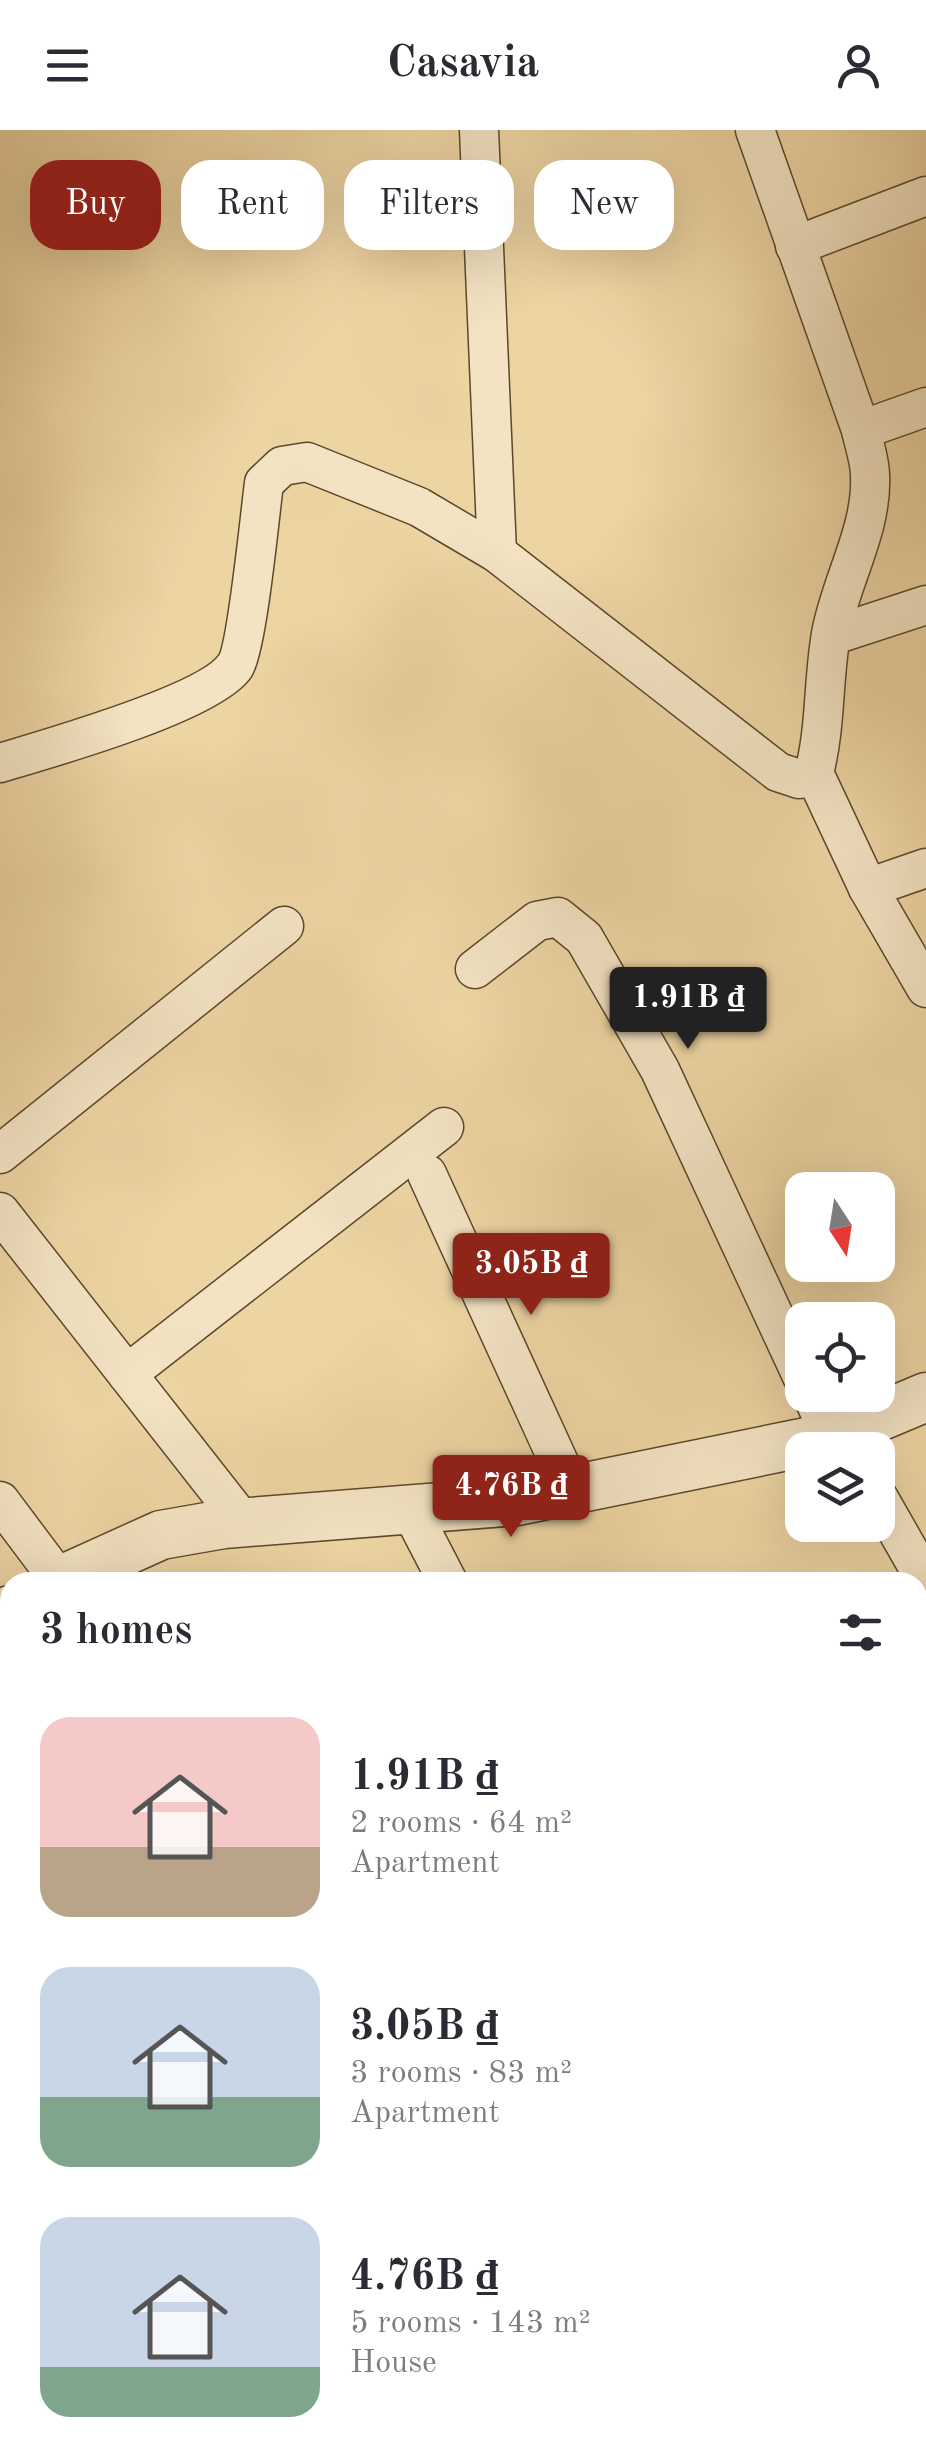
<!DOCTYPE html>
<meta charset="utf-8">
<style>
:root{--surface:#fff;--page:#f2f2f3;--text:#2b2b33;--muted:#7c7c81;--accent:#8f2418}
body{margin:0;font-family:"Old Standard TT",serif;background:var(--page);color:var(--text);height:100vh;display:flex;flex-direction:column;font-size:38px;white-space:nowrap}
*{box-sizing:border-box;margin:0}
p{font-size:32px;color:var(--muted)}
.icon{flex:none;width:55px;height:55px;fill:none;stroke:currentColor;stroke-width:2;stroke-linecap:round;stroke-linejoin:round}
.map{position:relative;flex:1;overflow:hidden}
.panel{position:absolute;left:0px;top:1442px;width:928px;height:892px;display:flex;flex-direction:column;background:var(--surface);border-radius:30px 30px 0 0;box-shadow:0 10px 40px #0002}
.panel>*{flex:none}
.banner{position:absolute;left:30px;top:30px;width:868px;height:90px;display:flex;gap:20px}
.needle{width:65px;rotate:168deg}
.controls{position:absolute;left:785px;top:1042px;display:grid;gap:20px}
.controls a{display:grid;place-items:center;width:110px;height:110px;border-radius:20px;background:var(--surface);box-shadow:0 10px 40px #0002;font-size:50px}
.price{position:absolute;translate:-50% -85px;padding:0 22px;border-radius:10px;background:var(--accent);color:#fff;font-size:32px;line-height:65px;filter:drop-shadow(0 2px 5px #0008)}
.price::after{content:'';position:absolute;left:50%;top:60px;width:30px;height:22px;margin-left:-15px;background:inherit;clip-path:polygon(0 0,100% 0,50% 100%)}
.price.active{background:#222;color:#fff}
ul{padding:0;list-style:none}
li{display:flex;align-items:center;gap:30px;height:250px;padding:0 40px}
li span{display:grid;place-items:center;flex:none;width:280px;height:200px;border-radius:30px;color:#555}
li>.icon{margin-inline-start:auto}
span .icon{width:120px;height:120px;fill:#fffc;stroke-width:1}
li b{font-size:42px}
h2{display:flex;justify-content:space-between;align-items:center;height:120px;padding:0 40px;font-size:42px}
.tag{padding:0 35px;border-radius:30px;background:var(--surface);box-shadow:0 10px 40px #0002;font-size:35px;line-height:90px}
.tag.active{background:var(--accent);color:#fff}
header{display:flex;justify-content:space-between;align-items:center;height:130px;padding:0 40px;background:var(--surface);font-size:45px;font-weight:800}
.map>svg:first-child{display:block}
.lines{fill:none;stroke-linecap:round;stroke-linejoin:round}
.minor-casing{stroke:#5c482a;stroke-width:41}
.tertiary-casing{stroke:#5c482a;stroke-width:51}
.minor{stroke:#f3e3c3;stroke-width:38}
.tertiary{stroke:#f3e3c3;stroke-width:48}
</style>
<header><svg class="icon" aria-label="menu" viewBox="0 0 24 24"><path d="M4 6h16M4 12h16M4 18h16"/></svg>Casavia<svg class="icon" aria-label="person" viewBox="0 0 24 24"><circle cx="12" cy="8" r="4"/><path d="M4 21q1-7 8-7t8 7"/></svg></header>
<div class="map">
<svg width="926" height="2333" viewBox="0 0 926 2333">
<rect width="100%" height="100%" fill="#edd4a3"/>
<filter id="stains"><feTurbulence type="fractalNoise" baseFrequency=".002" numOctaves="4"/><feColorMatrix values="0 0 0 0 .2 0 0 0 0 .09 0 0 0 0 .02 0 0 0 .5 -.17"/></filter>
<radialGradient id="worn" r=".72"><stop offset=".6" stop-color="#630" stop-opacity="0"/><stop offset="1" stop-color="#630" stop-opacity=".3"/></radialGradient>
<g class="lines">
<defs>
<g id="minor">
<path d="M479,0L497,423"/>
<path d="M795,116L926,66"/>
<path d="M861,300L926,277"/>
<path d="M831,506L926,475"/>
<path d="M0,633C47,619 210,573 235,536C247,518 260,384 264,353L282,336L307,332L419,377L497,423L778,642L799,649L814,643C826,597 823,550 831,504C840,452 873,399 870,345C870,331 864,314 861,300L755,0"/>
<path d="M814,643L868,758L926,858"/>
<path d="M868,758L926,738"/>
<path d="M475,839L537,791L558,787L584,808L660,940L802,1246"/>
<path d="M0,1024L284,796"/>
<path d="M427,1044L572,1361"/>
<path d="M0,1082L244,1393"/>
<path d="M127,1244L444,997"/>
<path d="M812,1265L831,1307"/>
<path d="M878,1367L926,1451"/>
<path d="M0,1371L60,1451"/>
<path d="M409,1377L448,1452"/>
<path d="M918,1873L926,1867"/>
<path d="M918,2149L926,2143"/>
<path d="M625,2325L630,2333"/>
<path d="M97,2333L108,2325"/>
<path d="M661,2333L672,2325"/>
</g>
<g id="tertiary">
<path d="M57,1452L161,1405L224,1394L517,1371L831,1307L926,1267"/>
<path d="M0,1486L10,1480"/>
<path d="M0,2031L10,2044"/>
<path d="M197,2325L203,2333"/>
</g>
</defs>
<use href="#minor" class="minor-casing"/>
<use href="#tertiary" class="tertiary-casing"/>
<use href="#minor" class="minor"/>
<use href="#tertiary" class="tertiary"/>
</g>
<rect width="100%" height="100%" filter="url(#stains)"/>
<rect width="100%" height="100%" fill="url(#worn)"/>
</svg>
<div class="controls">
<a><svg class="needle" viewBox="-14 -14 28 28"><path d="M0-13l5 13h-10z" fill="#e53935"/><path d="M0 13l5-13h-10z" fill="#7c7c81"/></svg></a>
<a><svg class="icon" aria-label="locate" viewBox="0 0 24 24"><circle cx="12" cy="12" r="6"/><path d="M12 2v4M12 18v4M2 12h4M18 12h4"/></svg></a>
<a><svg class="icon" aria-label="layers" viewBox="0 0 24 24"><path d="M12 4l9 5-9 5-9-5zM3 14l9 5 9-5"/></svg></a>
</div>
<b class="price active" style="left:688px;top:922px">1.91B ₫</b>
<b class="price" style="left:531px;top:1188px">3.05B ₫</b>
<b class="price" style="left:511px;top:1410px">4.76B ₫</b>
<div class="banner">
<a class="tag active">Buy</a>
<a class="tag">Rent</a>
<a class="tag">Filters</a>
<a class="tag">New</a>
</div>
<section class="panel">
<h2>3 homes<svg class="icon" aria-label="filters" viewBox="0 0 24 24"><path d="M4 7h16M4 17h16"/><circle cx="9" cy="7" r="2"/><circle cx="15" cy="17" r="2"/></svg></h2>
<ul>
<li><span style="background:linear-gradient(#f6c9c9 65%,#b9a48a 0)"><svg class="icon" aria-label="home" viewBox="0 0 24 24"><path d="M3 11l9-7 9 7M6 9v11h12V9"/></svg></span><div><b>1.91B ₫</b><p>2 rooms · 64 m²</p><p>Apartment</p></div></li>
<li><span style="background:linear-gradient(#c9d6e8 65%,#7fa58c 0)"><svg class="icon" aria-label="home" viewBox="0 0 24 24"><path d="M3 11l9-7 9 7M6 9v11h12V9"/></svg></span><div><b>3.05B ₫</b><p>3 rooms · 83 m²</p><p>Apartment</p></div></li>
<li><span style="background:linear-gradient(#c9d6e8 75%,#7fa58c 0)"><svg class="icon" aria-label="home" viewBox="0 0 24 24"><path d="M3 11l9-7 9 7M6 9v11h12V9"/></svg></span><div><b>4.76B ₫</b><p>5 rooms · 143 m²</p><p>House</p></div></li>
</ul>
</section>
</div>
